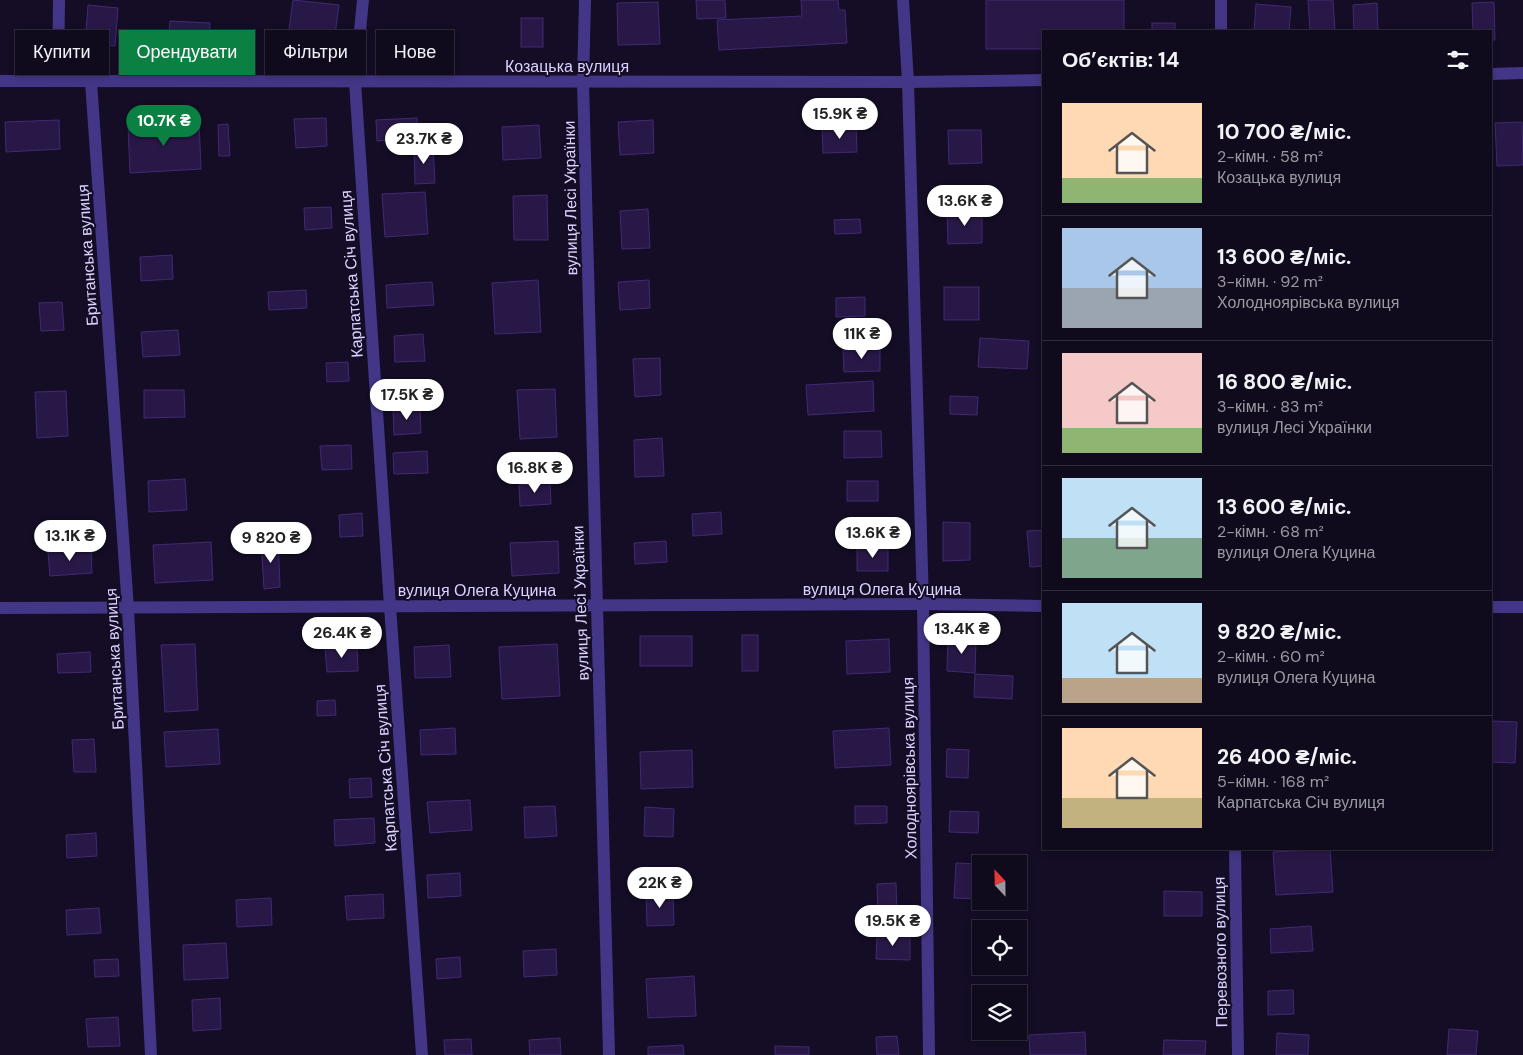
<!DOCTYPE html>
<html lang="uk">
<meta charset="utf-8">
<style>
:root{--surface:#0f0a1c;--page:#1d1829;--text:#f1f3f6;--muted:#9b9aa3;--line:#2f2b3b;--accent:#0b8043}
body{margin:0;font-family:"DM Sans",sans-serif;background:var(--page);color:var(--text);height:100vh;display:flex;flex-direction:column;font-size:19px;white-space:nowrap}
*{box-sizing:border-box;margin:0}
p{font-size:16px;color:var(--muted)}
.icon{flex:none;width:28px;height:28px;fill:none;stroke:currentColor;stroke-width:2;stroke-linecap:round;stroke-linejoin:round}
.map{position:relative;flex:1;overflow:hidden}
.drawer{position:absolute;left:1042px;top:30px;width:450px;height:820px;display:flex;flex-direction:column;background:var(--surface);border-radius:0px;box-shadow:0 2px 8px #0003,0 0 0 1px var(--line)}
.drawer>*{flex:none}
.hud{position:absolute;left:15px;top:30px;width:475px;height:45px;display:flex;gap:10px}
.needle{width:32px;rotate:338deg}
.buttons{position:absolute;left:972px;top:855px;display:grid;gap:10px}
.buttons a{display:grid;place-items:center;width:55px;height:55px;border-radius:0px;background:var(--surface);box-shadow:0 2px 8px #0003,0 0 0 1px var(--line);font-size:25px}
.price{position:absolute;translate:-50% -42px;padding:0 11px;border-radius:18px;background:#fff;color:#222;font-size:16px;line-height:32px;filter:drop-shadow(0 1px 2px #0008)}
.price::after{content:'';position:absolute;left:50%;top:30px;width:15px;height:11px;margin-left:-8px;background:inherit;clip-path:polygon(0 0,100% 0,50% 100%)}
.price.on{background:var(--accent);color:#fff}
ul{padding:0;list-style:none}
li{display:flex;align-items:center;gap:15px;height:125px;padding:0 20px}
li+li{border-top:1px solid var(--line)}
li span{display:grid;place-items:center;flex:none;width:140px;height:100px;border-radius:0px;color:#555}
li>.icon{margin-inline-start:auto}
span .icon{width:60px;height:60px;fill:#fffc;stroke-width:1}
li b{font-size:21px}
h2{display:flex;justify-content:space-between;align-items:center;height:60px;padding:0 20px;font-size:21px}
.chip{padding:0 18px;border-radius:0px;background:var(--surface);box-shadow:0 2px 8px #0003,0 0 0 1px var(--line);font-size:18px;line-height:45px}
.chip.on{background:var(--accent);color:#fff}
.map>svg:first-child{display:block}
.building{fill:#281847;stroke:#412974}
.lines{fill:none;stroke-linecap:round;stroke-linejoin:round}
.street{stroke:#433687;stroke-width:12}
.labels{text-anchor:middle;stroke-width:4;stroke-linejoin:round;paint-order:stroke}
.street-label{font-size:16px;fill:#dcd2ff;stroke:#140d25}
</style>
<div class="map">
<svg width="1523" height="1055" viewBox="0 0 1523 1055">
<rect width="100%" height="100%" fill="#140d25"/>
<g class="building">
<path d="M293,0L339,5L334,42L288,36Z"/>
<path d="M696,0H725L726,18L697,19Z"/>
<path d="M801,0H838L839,10H845L847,43L719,50L717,20L802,16Z"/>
<path d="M986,0H1124V31H1044V49H986Z"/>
<path d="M1308,0H1333L1335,31H1310Z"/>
<path d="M658,2L660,44L618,45L617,3Z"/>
<path d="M1494,2L1495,40H1491V31H1473L1472,3Z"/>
<path d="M1377,3L1378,31H1354L1353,5Z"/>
<path d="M1256,4L1291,7L1289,31H1254Z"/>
<path d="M88,5L118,8L115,46L85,44Z"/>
<rect x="521" y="18" width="22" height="29"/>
<path d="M170,21L210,23L209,53L168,50Z"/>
<rect x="1152" y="23" width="23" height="8"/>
<path d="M326,118L327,146L296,148L294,119Z"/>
<path d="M417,118L418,138L377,141L376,120Z"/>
<path d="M59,120L60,149L6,152L5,122Z"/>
<path d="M653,120L654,153L620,155L618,122Z"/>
<path d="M199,121L201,169L130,173L128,125Z"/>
<path d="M1522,122L1523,165L1497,166L1495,123Z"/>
<path d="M228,124L230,156H219L218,125Z"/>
<path d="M539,125L541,158L503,160L502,127Z"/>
<path d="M856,126L857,152L823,153L822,128Z"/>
<path d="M948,130H981L982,163L949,164Z"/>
<path d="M433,146L435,183L415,184L414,147Z"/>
<path d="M425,192L428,234L385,237L382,194Z"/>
<path d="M547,195L548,240H514L513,196Z"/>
<path d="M331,207L332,228L305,230L304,208Z"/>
<path d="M648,209L650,248L622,249L620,211Z"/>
<path d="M982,211V243L948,244L947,212Z"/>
<path d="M860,219L861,233L835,234L834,220Z"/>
<path d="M172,255L173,279L141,281L140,257Z"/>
<path d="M538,280L541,332L495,334L492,283Z"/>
<path d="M649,280L650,308L620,310L618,282Z"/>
<path d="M432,282L434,305L387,308L386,285Z"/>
<rect x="944" y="287" width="35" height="33"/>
<path d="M306,290L307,308L269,310L268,292Z"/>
<path d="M865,297V316L836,317V298Z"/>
<path d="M62,302L64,330L41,331L39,303Z"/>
<path d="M178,330L180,355L143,357L141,332Z"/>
<path d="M423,334L425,361L395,362L394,336Z"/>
<path d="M980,338L1029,341L1027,369L978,367Z"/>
<path d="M880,349V371L844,372L843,350Z"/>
<path d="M660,358L661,395L635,397L633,359Z"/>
<path d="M348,362L349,381L327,382L326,363Z"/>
<path d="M873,381L874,411L808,415L806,385Z"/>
<path d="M555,389L557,437L520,439L517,390Z"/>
<path d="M144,390H184L185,417L144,418Z"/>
<path d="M66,391L68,436L37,438L35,392Z"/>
<path d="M950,396L978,397L977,415L950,414Z"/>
<path d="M420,407L421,433L394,435L393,409Z"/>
<path d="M844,431H881L882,457L844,458Z"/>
<path d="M662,438L664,476L635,477L634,440Z"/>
<path d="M351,445L352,469L322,470L320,446Z"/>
<path d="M427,451L428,473L394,474L393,453Z"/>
<path d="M185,479L187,510L149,512L148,481Z"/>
<rect x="847" y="481" width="31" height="20"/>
<path d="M550,483L551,504L520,506L519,485Z"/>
<path d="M721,512L722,534L693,536L692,514Z"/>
<path d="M362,513L363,536L340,537L339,515Z"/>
<path d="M943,522L970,523V560L943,561Z"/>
<path d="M1044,530V566L1030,567L1027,531Z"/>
<path d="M278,539L280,587L264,589L261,540Z"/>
<path d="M558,541L559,573L512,576L510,543Z"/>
<path d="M666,541L667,562L635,564L634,543Z"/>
<path d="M211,542L213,580L155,583L153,545Z"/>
<path d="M888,547V571H857V548Z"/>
<path d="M91,549L92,573L50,576L48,552Z"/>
<rect x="742" y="635" width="16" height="36"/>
<rect x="640" y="636" width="52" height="30"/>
<path d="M948,638L976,640L975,673L947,671Z"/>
<path d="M889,639L890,672L847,674L846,641Z"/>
<path d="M195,644L198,710L165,712L161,645Z"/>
<path d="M557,644L560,696L502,699L499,647Z"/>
<path d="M449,645L451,677L415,678L414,647Z"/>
<path d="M357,646L358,671L327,672L325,648Z"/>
<path d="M90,652L91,672L58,673L57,654Z"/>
<path d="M975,674L1013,676L1012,699L974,697Z"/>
<path d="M335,700L336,715L317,716V701Z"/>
<path d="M1492,721L1517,722L1515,763L1491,762Z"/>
<path d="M455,728L456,754L421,755L420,730Z"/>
<path d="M889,728L891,765L835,768L833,731Z"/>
<path d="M218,729L220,764L166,767L164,732Z"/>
<path d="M94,739L96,772H74L72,740Z"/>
<path d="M947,749L969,750L968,778L946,777Z"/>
<path d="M692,750L693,787L641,789L640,752Z"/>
<path d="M371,778L372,797L350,798L349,779Z"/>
<path d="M470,800L472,830L430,833L427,802Z"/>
<path d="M555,806L557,836L525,838L524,807Z"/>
<path d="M855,806H887V823L855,824Z"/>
<path d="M645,807L674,809L673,837L644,836Z"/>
<path d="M950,811L979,812L978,833L949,832Z"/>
<path d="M374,818L375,843L335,846L334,820Z"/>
<path d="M96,833L97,856L67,858L66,835Z"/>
<path d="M1330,849L1333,892L1276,895L1273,852Z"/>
<path d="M956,863L981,864V899L954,898Z"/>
<path d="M460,873L461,896L428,898L427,875Z"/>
<path d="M896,883L897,917L878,918L877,884Z"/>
<path d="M1164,891L1202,892V916H1164Z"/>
<path d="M646,892H673L674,925L647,926Z"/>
<path d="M383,894L384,918L347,920L345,896Z"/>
<path d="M271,898L272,925L237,927L236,900Z"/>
<path d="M99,908L101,933L67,935L66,910Z"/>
<path d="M1311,926L1313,951L1271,953L1270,929Z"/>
<path d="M877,935H910V960L876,959Z"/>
<path d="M226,943L228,978L184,980L183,945Z"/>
<path d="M556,949L557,975L524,977L523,951Z"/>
<path d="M460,957L461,977L437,979L436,959Z"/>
<path d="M118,959L119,976L95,977L94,960Z"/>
<path d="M694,976L696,1016L648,1018L646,979Z"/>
<path d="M1293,990L1294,1014L1268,1015V991Z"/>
<path d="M220,998L221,1029L193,1031L192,1000Z"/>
<path d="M118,1017L120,1046L88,1047L86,1019Z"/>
<path d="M1449,1029L1478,1031L1476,1055H1447Z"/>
<path d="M1085,1032L1086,1055H1030L1029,1035Z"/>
<path d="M1277,1033L1309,1035L1308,1055H1276Z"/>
<path d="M897,1036L899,1055H877L876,1037Z"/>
<path d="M560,1038L561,1055H530L529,1040Z"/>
<path d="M471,1039L472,1055H445L444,1040Z"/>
<path d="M1164,1040L1206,1041L1205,1055H1163Z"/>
<path d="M683,1045L684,1055H648V1047Z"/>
<path d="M775,1046L809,1047V1055H775Z"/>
</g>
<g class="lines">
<g class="street">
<path d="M363,0L355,82L390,606L422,1055"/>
<path d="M585,0L583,82L609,1055"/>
<path d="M903,0L908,82L923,604L929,1055"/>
<path d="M1221,0V31"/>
<path d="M1491,74L1523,73"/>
<path d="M0,81L908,82L1044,80"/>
<path d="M58,81L59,0"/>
<path d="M91,82L128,609L151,1055"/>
<path d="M1491,607H1523"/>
<path d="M0,608L923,604L1044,606"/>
<path d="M1235,849L1238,1055"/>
</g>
</g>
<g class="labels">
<g class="street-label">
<text x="567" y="72">Козацька вулиця</text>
<text transform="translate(570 198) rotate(-91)" y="6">вулиця Лесі Українки</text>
<text transform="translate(87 255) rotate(-94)" y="6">Британська вулиця</text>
<text transform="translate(351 274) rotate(-94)" y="6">Карпатська Січ вулиця</text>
<text x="882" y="595">вулиця Олега Куцина</text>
<text x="477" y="596">вулиця Олега Куцина</text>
<text transform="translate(580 603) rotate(-92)" y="6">вулиця Лесі Українки</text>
<text transform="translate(114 659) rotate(-93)" y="6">Британська вулиця</text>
<text transform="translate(385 768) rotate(-94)" y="6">Карпатська Січ вулиця</text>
<text transform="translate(909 768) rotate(-91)" y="6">Холодноярівська вулиця</text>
<text transform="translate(1220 952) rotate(-91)" y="6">Перевозного вулиця</text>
</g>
</g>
</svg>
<div class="buttons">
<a><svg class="needle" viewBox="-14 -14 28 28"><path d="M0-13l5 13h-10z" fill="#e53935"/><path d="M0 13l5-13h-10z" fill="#9b9aa3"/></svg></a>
<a><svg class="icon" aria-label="locate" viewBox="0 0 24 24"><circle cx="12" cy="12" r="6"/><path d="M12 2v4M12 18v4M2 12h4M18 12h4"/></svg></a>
<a><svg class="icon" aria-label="layers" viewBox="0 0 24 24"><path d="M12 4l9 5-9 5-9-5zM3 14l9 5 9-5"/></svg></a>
</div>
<b class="price" style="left:840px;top:140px">15.9K ₴</b>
<b class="price on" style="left:164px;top:147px">10.7K ₴</b>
<b class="price" style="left:424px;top:165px">23.7K ₴</b>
<b class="price" style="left:965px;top:227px">13.6K ₴</b>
<b class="price" style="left:862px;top:360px">11K ₴</b>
<b class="price" style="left:407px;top:421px">17.5K ₴</b>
<b class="price" style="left:535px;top:494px">16.8K ₴</b>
<b class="price" style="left:873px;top:559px">13.6K ₴</b>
<b class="price" style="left:70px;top:562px">13.1K ₴</b>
<b class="price" style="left:271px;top:564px">9 820 ₴</b>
<b class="price" style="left:962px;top:655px">13.4K ₴</b>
<b class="price" style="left:342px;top:659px">26.4K ₴</b>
<b class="price" style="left:660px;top:909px">22K ₴</b>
<b class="price" style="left:893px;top:947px">19.5K ₴</b>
<div class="hud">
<a class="chip">Купити</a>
<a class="chip on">Орендувати</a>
<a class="chip">Фільтри</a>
<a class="chip">Нове</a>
</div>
<section class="drawer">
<h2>Об’єктів: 14<svg class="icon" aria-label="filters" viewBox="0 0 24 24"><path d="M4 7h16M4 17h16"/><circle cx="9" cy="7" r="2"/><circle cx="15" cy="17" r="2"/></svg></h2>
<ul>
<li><span style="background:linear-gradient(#ffd9b3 75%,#8fb573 0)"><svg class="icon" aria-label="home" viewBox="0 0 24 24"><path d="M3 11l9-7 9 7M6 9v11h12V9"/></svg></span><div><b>10 700 ₴/міс.</b><p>2-кімн. · 58 m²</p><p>Козацька вулиця</p></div></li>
<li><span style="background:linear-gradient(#a9c7e8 60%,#9aa5b1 0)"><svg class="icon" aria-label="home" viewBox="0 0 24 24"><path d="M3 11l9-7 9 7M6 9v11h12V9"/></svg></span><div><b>13 600 ₴/міс.</b><p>3-кімн. · 92 m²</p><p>Холодноярівська вулиця</p></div></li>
<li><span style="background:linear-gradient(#f6c9c9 75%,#8fb573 0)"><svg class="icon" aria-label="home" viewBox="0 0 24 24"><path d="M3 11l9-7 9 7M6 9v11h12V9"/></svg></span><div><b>16 800 ₴/міс.</b><p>3-кімн. · 83 m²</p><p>вулиця Лесі Українки</p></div></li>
<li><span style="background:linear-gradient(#bfe0f5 60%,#7fa58c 0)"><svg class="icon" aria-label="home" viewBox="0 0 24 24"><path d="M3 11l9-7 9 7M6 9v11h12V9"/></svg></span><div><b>13 600 ₴/міс.</b><p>2-кімн. · 68 m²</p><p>вулиця Олега Куцина</p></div></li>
<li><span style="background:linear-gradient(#bfe0f5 75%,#b9a48a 0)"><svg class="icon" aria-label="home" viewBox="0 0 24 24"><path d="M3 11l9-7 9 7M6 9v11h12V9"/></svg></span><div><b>9 820 ₴/міс.</b><p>2-кімн. · 60 m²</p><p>вулиця Олега Куцина</p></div></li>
<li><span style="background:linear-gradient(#ffd9b3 70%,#c2b280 0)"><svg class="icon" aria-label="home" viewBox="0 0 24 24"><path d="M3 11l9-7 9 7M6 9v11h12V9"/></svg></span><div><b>26 400 ₴/міс.</b><p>5-кімн. · 168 m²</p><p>Карпатська Січ вулиця</p></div></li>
</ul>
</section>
</div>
